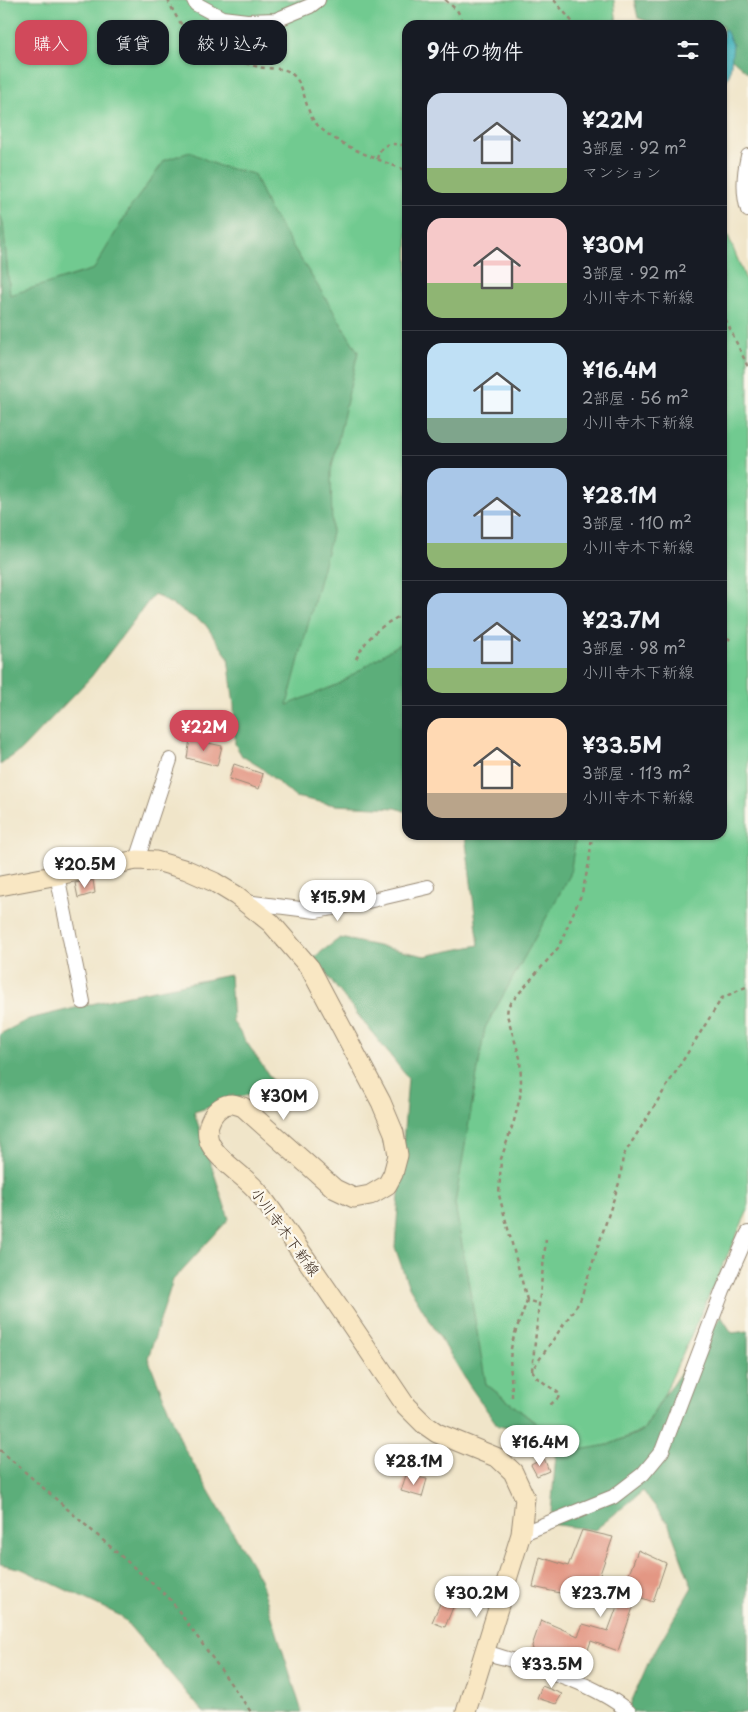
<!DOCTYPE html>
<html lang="ja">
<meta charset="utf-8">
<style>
:root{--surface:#171b24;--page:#20242c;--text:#f1f3f6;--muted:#9ea1a6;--line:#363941;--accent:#d1495b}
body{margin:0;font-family:"Playpen Sans","Klee One",sans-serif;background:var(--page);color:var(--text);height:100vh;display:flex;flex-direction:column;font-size:19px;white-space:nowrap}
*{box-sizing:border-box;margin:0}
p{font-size:16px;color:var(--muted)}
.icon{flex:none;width:28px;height:28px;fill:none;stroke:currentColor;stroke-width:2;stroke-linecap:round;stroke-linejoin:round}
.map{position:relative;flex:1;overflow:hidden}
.panel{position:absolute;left:402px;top:20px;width:325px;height:820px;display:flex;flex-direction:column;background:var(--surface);border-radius:15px;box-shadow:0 1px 4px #0004}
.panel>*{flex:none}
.guide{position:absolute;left:15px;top:20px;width:312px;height:45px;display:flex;gap:10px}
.price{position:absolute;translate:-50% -42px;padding:0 11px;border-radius:18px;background:#fff;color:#222;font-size:16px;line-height:32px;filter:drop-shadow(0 1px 2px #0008)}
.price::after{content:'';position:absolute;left:50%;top:30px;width:15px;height:11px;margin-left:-8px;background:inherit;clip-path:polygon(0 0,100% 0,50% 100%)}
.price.active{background:var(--accent);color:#fff}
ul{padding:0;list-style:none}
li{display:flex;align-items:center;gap:15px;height:125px;padding:0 25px}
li+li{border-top:1px solid var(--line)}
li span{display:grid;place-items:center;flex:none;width:140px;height:100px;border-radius:15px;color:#555}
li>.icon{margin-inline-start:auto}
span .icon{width:60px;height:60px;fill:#fffc;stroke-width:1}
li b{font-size:21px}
h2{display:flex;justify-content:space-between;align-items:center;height:60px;padding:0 25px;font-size:21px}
.pill{padding:0 18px;border-radius:15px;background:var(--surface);box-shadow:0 1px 4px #0004;font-size:18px;line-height:45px}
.pill.active{background:var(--accent);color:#fff}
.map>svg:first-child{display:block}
.green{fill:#71ca90;stroke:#567a57}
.forest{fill:#5cae7a;stroke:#4c6c4c}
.water{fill:#45b4be;stroke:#406f6e}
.building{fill:#e39784}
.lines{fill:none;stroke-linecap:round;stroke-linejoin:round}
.street-casing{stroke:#968874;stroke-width:16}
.secondary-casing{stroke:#968874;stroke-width:21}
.path{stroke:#968874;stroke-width:2.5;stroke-dasharray:4 4;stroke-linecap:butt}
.street{stroke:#fff;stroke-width:14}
.secondary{stroke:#f9e7c3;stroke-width:19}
.labels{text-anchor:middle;stroke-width:4.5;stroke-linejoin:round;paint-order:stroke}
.street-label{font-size:15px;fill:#3b2a1e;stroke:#fbf7ec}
</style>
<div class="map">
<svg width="748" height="1712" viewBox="0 0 748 1712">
<rect width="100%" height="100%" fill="#fbf7ec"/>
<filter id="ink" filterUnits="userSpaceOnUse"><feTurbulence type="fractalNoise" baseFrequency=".02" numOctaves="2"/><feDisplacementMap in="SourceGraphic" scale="10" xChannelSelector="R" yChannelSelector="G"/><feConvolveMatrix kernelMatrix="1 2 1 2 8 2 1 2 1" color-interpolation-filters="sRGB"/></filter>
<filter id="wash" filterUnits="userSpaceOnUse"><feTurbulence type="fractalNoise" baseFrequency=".0096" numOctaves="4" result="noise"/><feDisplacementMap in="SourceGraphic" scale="20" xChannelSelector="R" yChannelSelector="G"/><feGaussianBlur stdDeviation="1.12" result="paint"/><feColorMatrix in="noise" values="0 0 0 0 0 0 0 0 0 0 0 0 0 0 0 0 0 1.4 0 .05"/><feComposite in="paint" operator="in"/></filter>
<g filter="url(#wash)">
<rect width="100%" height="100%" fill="#f0e5c9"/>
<g class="green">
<path d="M0,0H614L617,25H408L407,675L268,731L91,310L0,296Z"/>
<path d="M723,223L748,285V1210L662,1399L643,1430L608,1445L573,1452L486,1384L435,1170L529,835H722Z"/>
</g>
<g class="forest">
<path d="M634,0H748V73L723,51L722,25H659L638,18Z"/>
<path d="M190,152L219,166L254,174L268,207L331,307L358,352L331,471L332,533L287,705L339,684L399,644L407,642V812L396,808L335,805L295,797L260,767L242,756L235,744L234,705L228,657L205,624L154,594L91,677L21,750L0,765V214L3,222L10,295L94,269L130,208L165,160Z"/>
<path d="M465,835H576L570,875L485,1028L455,1204L486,1384L552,1436L498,1426L469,1385L408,1285L395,1247L408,1078L313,958L340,938L425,956L479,945Z"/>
<path d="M230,975L233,1022L276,1086L194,1112L229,1219L173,1280L148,1358L183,1446L260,1579L302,1712H203L121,1616L22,1569L0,1564V1034L29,1019L129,995Z"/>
<path d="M721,1316L732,1333L748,1331V1712H627L649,1661L692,1587L668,1523L643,1491L595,1530L550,1524L556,1454L608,1445L643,1431L662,1399Z"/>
</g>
<path class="water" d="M723,30H726L733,45L730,73L723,88Z"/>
<g id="blocks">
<g class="building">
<path d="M190,739L222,746L217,766L187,758Z"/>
<path d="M234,764L263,774L259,789L229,779Z"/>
<path d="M93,880L95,893L78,898L75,883Z"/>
<path d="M544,1458L549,1471L537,1476L531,1465Z"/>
<path d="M406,1475L427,1479L422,1497L401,1491Z"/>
<path d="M582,1530L613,1537L593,1594L564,1585L560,1593L533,1587L540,1557L568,1566Z"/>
<path d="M638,1550L666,1563L653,1602L637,1596L618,1651L591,1641L582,1667L553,1660L550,1662L535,1656L532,1646L541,1620L578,1636L583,1624L608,1631Z"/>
<path d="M446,1590L458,1595L445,1627L432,1622Z"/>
<path d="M542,1686L562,1694L556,1704L537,1698Z"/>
</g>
</g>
</g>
<g filter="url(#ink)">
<use href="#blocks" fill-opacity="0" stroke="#968874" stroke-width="1"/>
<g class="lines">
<defs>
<g id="street">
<path d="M194,0L196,4L222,18L247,21L276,20L310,6L318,0"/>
<path d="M748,156C744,173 743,193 748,210"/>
<path d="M137,860L170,760"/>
<path d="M57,875L83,1002"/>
<path d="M245,902L316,911L355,904L428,887"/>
<path d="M521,1534L613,1497L643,1474L662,1451L723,1290L748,1233"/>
<path d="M484,1652C531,1666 591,1680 629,1712"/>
</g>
<path id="secondary" d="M0,886L137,860L156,861L187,870L214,882L237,896L271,923L310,968L381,1102L394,1133L398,1155L393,1174L387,1185L370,1195L354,1198L335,1189L243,1107C240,1106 235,1104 232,1104C215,1104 204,1126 209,1141C217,1161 246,1176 259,1193C310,1262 358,1335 406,1406L424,1424L437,1433L498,1458L513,1472L525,1498L521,1534L466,1712"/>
</defs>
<use href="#street" class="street-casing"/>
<use href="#secondary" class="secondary-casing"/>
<g class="path">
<path d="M168,0C174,14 184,31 196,40C208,49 244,64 259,67C269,70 284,66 292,74C306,86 304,107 314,121C331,144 382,161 408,171"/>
<path d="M445,0L457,10L465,25"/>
<path d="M554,0L575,25"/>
<path d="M377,159C381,141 392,143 408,146"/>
<path d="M722,312L748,367"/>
<path d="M722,632L730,640"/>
<path d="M356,659C367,636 384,622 408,613"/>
<path d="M546,1239L532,1370L580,1301L620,1180L623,1156L722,998L748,986"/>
<path d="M527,1300L499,1195L501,1159L514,1121L520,1097L521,1081L520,1058L507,1015L508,1006L558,948L582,893L589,863L592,835"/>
<path d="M532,1370L536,1377L560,1394L558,1398L549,1406"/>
<path d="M512,1397C512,1381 509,1364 511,1349C514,1331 522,1317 527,1300L539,1304"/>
<path d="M0,1450L170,1599L251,1712"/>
</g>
<use href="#street" class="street"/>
<use href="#secondary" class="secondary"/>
</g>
</g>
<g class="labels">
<g class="street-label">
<text transform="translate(285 1232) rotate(54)" y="5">小川寺木下新線</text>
</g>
</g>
</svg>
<b class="price active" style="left:204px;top:752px">¥22M</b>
<b class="price" style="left:85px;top:889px">¥20.5M</b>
<b class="price" style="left:338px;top:922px">¥15.9M</b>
<b class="price" style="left:284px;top:1121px">¥30M</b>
<b class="price" style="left:540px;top:1467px">¥16.4M</b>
<b class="price" style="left:414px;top:1486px">¥28.1M</b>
<b class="price" style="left:477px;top:1618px">¥30.2M</b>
<b class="price" style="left:601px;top:1618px">¥23.7M</b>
<b class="price" style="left:552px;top:1689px">¥33.5M</b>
<div class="guide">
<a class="pill active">購入</a>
<a class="pill">賃貸</a>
<a class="pill">絞り込み</a>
</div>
<section class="panel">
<h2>9件の物件<svg class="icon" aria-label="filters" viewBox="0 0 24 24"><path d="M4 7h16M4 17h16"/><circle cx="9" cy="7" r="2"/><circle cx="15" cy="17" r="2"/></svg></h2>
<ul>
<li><span style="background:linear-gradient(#c9d6e8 75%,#8fb573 0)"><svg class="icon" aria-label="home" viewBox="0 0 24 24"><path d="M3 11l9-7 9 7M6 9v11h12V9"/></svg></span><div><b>¥22M</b><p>3部屋 · 92 m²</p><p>マンション</p></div></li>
<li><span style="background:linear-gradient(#f6c9c9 65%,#8fb573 0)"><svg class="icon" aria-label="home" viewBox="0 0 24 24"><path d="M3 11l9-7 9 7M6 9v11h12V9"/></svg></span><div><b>¥30M</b><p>3部屋 · 92 m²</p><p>小川寺木下新線</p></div></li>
<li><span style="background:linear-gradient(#bfe0f5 75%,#7fa58c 0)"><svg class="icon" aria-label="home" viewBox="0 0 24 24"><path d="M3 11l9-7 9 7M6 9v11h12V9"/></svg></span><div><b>¥16.4M</b><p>2部屋 · 56 m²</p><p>小川寺木下新線</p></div></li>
<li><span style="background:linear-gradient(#a9c7e8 75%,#8fb573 0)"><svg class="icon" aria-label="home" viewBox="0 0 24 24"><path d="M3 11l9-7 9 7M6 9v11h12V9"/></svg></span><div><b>¥28.1M</b><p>3部屋 · 110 m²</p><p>小川寺木下新線</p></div></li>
<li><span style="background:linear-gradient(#a9c7e8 75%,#8fb573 0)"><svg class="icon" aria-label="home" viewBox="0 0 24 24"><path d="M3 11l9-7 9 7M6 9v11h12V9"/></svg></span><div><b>¥23.7M</b><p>3部屋 · 98 m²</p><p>小川寺木下新線</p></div></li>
<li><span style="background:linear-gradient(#ffd9b3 75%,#b9a48a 0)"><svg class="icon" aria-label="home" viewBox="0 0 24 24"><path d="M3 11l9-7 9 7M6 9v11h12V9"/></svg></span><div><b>¥33.5M</b><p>3部屋 · 113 m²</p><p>小川寺木下新線</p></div></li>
</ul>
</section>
</div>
